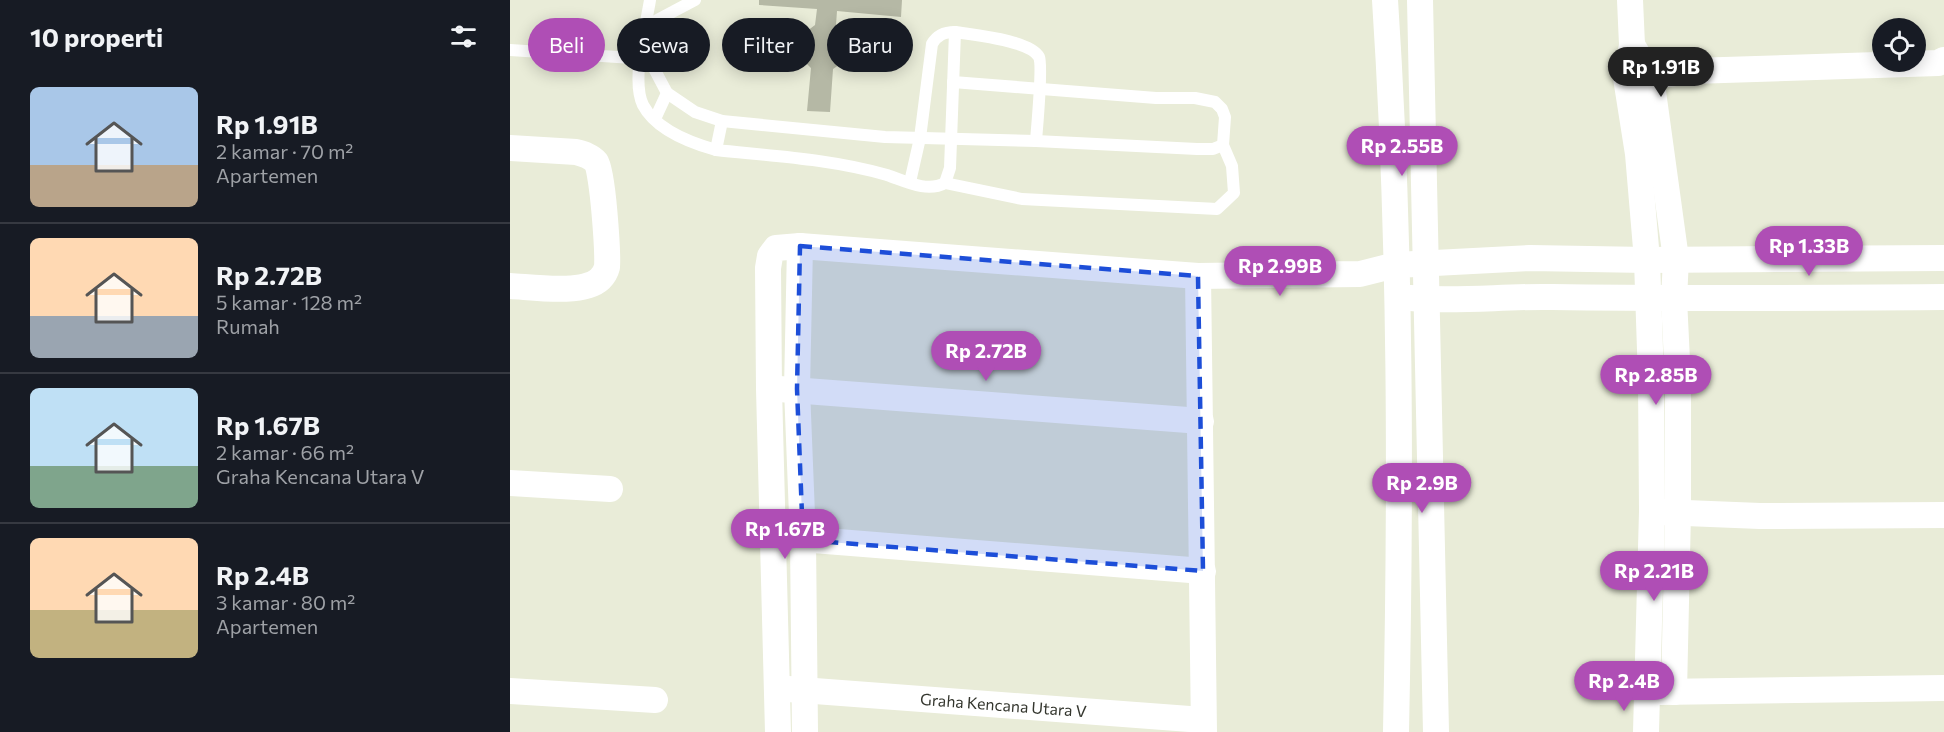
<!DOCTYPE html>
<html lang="id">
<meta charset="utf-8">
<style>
:root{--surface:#171b24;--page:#242831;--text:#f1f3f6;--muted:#9ea1a6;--line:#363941;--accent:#af4eb5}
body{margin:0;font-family:Commissioner,sans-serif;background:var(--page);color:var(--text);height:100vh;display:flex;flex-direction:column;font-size:22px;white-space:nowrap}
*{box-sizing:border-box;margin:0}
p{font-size:20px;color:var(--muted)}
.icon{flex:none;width:33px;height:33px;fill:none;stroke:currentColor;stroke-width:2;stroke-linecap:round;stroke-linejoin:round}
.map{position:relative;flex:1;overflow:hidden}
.sheet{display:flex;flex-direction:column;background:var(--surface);width:510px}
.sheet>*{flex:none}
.banner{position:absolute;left:18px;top:18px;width:570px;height:54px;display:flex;gap:12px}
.tools{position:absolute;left:1362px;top:18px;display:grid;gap:12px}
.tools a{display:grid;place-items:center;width:54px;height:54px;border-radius:50%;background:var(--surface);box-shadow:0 3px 15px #0003;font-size:30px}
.price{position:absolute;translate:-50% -51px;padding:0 14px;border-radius:21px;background:var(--accent);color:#fff;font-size:20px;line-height:39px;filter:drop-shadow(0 2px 3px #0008)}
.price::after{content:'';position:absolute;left:50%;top:36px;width:18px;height:14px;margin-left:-9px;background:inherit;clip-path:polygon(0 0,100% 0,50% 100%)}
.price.selected{background:#222;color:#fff}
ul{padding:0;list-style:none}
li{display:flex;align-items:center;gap:18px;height:150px;padding:0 30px}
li+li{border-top:2px solid var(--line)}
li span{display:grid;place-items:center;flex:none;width:168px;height:120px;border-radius:9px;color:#555}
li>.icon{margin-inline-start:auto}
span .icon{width:72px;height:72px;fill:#fffc;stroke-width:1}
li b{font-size:26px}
h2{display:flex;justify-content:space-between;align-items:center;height:72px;padding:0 30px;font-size:26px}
.chip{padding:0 21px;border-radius:27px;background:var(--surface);box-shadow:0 3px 15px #0003;font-size:21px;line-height:54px}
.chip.selected{background:var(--accent);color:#fff}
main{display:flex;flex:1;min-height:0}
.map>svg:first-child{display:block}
.building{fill:#b5b8a5}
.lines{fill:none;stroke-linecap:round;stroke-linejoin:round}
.service{stroke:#fff;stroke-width:12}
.minor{stroke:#fff;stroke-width:26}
.marked{fill:#1d4ed8;fill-opacity:0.2;stroke:#1d4ed8;stroke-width:4.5;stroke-dasharray:12 8;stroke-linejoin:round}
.labels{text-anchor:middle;stroke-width:4.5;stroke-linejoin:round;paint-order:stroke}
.street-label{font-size:16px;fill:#34362e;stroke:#fff}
</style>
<main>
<section class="sheet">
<h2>10 properti<svg class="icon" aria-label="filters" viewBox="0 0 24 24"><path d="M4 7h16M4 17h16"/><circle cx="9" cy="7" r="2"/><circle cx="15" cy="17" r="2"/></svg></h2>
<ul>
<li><span style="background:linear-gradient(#a9c7e8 65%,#b9a48a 0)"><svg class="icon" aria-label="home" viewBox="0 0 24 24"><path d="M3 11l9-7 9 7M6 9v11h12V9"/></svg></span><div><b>Rp 1.91B</b><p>2 kamar · 70 m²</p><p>Apartemen</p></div></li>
<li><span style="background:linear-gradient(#ffd9b3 65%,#9aa5b1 0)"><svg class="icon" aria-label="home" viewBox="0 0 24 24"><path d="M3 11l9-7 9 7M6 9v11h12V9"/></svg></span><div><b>Rp 2.72B</b><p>5 kamar · 128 m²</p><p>Rumah</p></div></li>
<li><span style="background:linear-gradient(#bfe0f5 65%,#7fa58c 0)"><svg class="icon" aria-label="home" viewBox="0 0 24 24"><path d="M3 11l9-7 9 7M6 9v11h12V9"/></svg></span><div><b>Rp 1.67B</b><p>2 kamar · 66 m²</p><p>Graha Kencana Utara V</p></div></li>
<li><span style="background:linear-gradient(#ffd9b3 60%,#c2b280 0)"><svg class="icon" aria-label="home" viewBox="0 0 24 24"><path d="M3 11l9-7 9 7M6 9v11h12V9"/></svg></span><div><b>Rp 2.4B</b><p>3 kamar · 80 m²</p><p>Apartemen</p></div></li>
</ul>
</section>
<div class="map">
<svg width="1434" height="732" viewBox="0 0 1434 732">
<rect width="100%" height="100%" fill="#e9ecd8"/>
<path class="building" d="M249,0H392L391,17L327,11L326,25L338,39L336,60L323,69L320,112L297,111L301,68L289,56L292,35L305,25L307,9L249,5Z"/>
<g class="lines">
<g class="service">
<path d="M140,0C136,26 121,81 133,105C146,130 181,143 206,150C263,156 321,159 377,175C395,181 417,193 435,183L512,199L707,209L724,193L722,166L713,145L715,117L712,109L705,102L685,98H646L443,82"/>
<path d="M136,26L185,0"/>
<path d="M136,40L139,59L157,93L185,112L212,121L375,137L526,141L687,149H703L713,145"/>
<path d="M0,50L138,59"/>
<path d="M145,119L157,93"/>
<path d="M206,150L212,121"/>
<path d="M400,182L410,138L422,44C427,35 434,32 445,32C463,35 520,40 529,57C533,65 527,127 526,141"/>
<path d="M435,183L440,168L445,32"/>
</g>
<g class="minor">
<path d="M875,0C891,243 891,488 886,732"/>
<path d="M910,0L926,732"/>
<path d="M1120,0L1122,45L1116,78L1128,154L1137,260L1141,380L1142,511L1136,732"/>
<path d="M1122,45L1141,77L1166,259L1164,299L1168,381V512L1164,692"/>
<path d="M1124,78L1182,71L1428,63L1434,60"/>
<path d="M0,148L66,152C73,154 81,156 86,162C93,172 98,253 97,267C96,271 93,276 90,279C73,295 22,287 0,286"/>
<path d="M290,246L287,389L293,540L295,732"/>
<path d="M688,276L694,732"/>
<path d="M900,298C947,302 995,296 1042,297C1173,299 1303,298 1434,297"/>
<path d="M269,389L691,421"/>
<path d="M0,483L100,489"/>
<path d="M1151,512L1250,516L1434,515"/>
<path d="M278,538L693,571"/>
<path id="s1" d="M278,689L693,720"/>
<path d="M0,691L145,700"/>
<path d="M1149,692L1434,688"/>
<path d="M268,732L259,389L258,268L260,256L266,248L290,246L688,276L850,274L886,265L1020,258L1137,260L1434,258"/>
</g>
</g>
<path class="marked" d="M290,246L688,276L693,571L293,540L287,389Z"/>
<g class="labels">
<g class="street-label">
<text dy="6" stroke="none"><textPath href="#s1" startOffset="216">Graha Kencana Utara V</textPath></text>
</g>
</g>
</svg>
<div class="tools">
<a><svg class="icon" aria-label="locate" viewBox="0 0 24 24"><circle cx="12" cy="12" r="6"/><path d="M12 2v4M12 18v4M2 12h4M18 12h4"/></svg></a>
</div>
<b class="price selected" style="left:1151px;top:98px">Rp 1.91B</b>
<b class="price" style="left:892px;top:177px">Rp 2.55B</b>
<b class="price" style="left:1299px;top:277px">Rp 1.33B</b>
<b class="price" style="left:770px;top:297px">Rp 2.99B</b>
<b class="price" style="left:476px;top:382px">Rp 2.72B</b>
<b class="price" style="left:1146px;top:406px">Rp 2.85B</b>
<b class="price" style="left:912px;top:514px">Rp 2.9B</b>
<b class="price" style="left:275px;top:560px">Rp 1.67B</b>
<b class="price" style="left:1144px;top:602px">Rp 2.21B</b>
<b class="price" style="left:1114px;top:712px">Rp 2.4B</b>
<div class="banner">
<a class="chip selected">Beli</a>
<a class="chip">Sewa</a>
<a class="chip">Filter</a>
<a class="chip">Baru</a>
</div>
</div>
</main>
